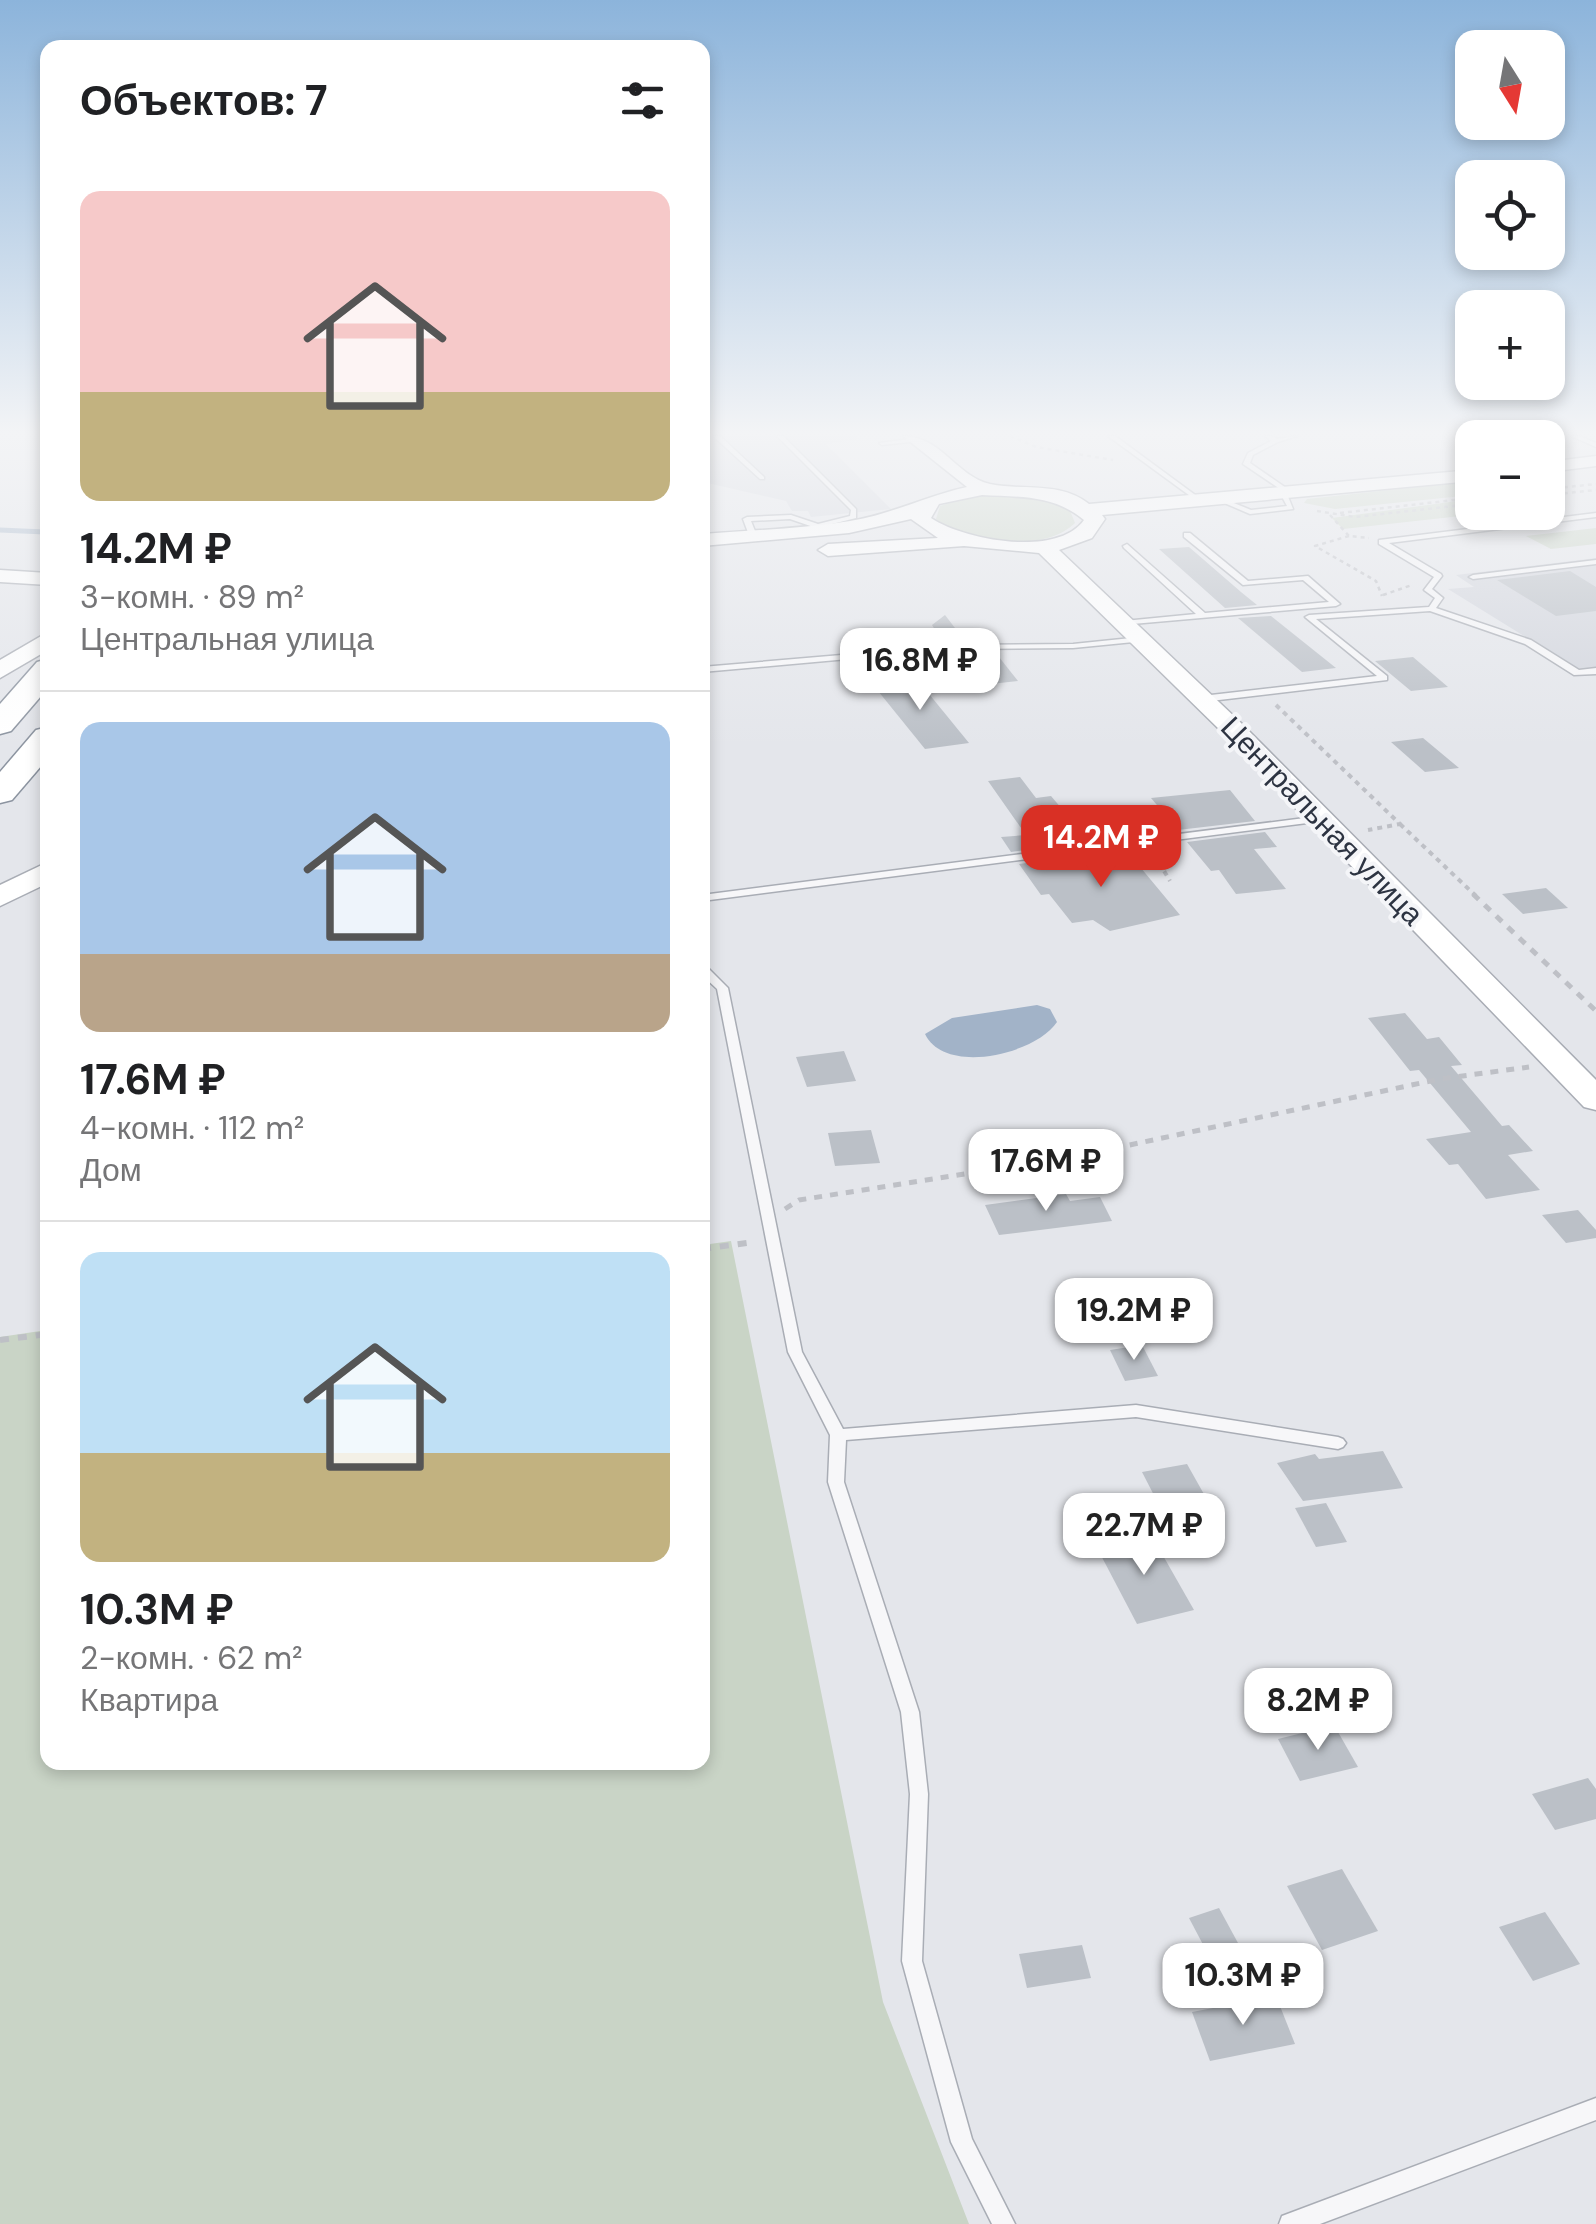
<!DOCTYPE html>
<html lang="ru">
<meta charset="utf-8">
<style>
:root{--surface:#fff;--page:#f2f2f2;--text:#202124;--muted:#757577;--line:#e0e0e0;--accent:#d93025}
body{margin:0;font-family:"DM Sans",sans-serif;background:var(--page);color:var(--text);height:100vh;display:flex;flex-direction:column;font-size:38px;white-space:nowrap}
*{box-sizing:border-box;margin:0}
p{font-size:32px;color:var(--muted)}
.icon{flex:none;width:55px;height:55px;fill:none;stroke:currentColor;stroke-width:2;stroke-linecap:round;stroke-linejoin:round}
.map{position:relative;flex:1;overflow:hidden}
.side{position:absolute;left:40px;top:40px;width:670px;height:1730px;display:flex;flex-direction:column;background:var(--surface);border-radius:20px;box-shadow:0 5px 15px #0003}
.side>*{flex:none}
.needle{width:65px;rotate:169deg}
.tools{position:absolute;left:1455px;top:30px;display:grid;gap:20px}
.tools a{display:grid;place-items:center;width:110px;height:110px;border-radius:20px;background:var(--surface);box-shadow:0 5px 15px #0003;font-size:50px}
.price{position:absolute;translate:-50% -85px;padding:0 22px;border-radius:20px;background:#fff;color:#222;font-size:32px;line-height:65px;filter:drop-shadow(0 2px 5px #0008)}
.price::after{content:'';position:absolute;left:50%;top:60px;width:30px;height:22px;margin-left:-15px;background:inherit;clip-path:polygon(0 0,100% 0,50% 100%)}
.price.current{background:var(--accent);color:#fff}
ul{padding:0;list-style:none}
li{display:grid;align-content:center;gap:20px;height:530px;padding:0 40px}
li+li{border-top:2px solid var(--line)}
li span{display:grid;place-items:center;height:310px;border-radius:20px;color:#555}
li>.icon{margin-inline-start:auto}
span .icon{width:180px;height:180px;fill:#fffc;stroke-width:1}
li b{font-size:42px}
h2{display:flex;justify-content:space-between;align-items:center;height:120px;padding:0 40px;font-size:42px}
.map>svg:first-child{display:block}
.built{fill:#d2d5dd}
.green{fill:#c9d4c6}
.water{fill:#a2b3c8}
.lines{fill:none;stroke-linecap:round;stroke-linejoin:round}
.stream{stroke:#a2b3c8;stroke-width:5}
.building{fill:#bbc0c7}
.lane-casing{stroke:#a9adb5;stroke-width:3}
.secondary-casing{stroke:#a9adb5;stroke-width:3}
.highway-casing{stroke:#8c94a0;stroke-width:3}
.path-far3{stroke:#bec0c6;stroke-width:2.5;stroke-dasharray:4 4;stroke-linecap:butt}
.path-far2{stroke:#bec0c6;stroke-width:4;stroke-dasharray:5 5;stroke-linecap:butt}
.path-far1{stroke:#bec0c6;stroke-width:5;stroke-dasharray:8 8;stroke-linecap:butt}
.path{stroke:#bec0c6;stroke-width:6;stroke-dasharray:9 9;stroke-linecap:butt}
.lane{fill:#f7f7f9;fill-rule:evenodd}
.secondary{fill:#fff;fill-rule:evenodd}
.highway{fill:#fff;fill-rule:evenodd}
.labels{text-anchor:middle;stroke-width:8;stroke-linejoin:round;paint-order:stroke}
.far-street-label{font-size:30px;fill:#2d3442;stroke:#f4f5f8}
</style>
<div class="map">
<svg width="1596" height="2224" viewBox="0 0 1596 2224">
<rect width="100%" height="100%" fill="#e4e6eb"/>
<g class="built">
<path d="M703,436H855L859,439L826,444L891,509L811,517L808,511H792L786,501L703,482Z"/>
<path d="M1596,558V668L1579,670L1448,589L1474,587L1456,575Z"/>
</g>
<g class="green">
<path d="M1472,481V495L1335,509L1304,503L1307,499Z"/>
<path d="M977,494L1041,498L1069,508L1075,523C1045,553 966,545 936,519L940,506Z"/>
<path d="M1472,499V512L1488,513L1343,529L1332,518Z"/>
<path d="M1596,528V544L1551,549L1526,536Z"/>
<path d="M731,1241L883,2002L969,2224H0V1337L47,1330L48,1762H702L703,1245Z"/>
</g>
<path class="water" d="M1037,1005L1050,1009L1057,1022C1036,1054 945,1076 925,1034L952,1018Z"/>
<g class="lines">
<path class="stream" d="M0,530L45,532"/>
</g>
<g class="building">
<path d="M1189,547L1241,592L1257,605L1225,608L1159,549Z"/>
<path d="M1570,571L1596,587V611L1556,616L1497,580Z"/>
<path d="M945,615L965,641L943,643L932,625Z"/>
<path d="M1271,616L1336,668L1302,672L1238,618Z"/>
<path d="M995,652L1018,681L927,691L906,658Z"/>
<path d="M1413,657L1448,687L1411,691L1375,661Z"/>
<path d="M916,678L969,743L925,749L870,681Z"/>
<path d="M1423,738L1459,768L1425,772L1391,742Z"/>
<path d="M1020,777L1036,798L1051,796L1090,842L1011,852L1001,837L1026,835L988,781Z"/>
<path d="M1230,790L1255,821L1178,830L1151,798Z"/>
<path d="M1265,832L1277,847L1254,849L1286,889L1236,894L1219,870L1211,871L1187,842Z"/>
<path d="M1126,850L1180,915L1110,931L1093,920L1072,923L1049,894L1041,895L1019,864Z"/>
<path d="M1546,888L1568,908L1523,914L1502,894Z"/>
<path d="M1405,1013L1427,1039L1439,1037L1462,1065L1451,1066L1502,1126L1509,1125L1533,1151L1508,1155L1540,1190L1486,1199L1458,1164L1449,1165L1426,1139L1471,1132L1419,1070L1410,1071L1368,1018Z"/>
<path d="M844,1051L856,1081L807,1087L796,1057Z"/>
<path d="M871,1130L880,1163L835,1166L828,1133Z"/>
<path d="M1066,1194L1070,1201L1100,1197L1112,1221L999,1235L985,1205Z"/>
<path d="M1578,1210L1596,1230V1238L1566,1243L1542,1215Z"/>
<path d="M1142,1345L1158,1376L1125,1381L1110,1350Z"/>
<path d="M1383,1451L1403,1488L1303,1501L1277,1463L1315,1454L1319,1459Z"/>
<path d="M1187,1464L1205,1496L1159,1505L1142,1472Z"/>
<path d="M1326,1503L1347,1542L1316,1547L1295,1508Z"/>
<path d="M1149,1531L1194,1610L1137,1624L1095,1544Z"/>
<path d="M1334,1725L1358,1767L1300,1781L1278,1739Z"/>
<path d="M1588,1778L1596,1789V1819L1555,1830L1532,1794Z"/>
<path d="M1342,1869L1378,1931L1322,1950L1287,1886Z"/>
<path d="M1219,1908L1238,1943L1208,1954L1189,1918Z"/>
<path d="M1545,1912L1580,1964L1533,1981L1499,1927Z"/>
<path d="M1082,1945L1091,1978L1027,1988L1019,1954Z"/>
<path d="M1276,1996L1295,2044L1210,2061L1192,2012Z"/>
</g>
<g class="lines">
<defs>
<g id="lane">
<path d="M713,436H720L764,477V479H760Z"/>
<path d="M777,436H783L856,509V518L824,526L826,528L822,530L790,519L751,521L757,536L750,538L743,519L747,517L791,515L818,524L850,516L851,510Z"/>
<path d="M1108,436H1115L1202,500L1197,501Z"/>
<path d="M1265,436H1272L1277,439L1297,436L1278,442L1253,455L1250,463L1292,492V494H1287L1293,509L1250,514L1215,499V497H1219L1251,510L1287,506L1280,493L1283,491L1243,464L1248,453L1271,441Z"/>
<path d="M1571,436H1579L1596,443V447Z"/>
<path d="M917,438L919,441L882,445L879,443Z"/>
<path d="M702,466L706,469L705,470L702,471Z"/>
<path d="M1596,513V517L1389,543L1441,574L1442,576L1432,589L1443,598L1436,608L1531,640L1579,670L1596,668V674L1574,675L1525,644L1430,611L1316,619L1387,676V680L1202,702L1198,699L1202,696L1377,676L1305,617L1309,615L1429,607L1435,598L1424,590L1434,577L1379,544V540Z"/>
<path d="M1184,533H1190L1248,581L1308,576L1340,604L1336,606L1121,625L1120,623L1124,621L1196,614L1124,548L1123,546L1127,544L1205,613L1329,602L1303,580L1243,585L1184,537Z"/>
<path d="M1596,560V564L1473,579L1469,577L1473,575Z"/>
<path d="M1141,637L1145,639L1144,641L1073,648L959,649L702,672V667L959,645L1073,644Z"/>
<path d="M1320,816L1325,819L1323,821L702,901V895Z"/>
<path d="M702,965L706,966L728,988L802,1352L843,1429L1136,1405L1338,1437L1343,1439L1346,1443L1343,1447L1338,1449L1136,1417L846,1440L844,1482L919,1712L928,1794L922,1961L972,2139L1015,2224H992L951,2142L902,1961L910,1794L901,1712L828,1482L830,1435L788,1352L717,989L702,975Z"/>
<path d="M1596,2098V2120L1320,2224H1279L1282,2216L1290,2213Z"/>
</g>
<g id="secondary">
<path d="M903,436C941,436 956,476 990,484C1024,491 1060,481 1089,504L1472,470V481L1102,515L1105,519L1092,538L1059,550L1240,722L1596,1080V1110L1584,1107L1222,732L1039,553L964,546L828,556L818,550L828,544L938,538L911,519L849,533L702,546V534C751,530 801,529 850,521C893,514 926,496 967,487ZM982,495C1020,497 1054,495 1084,520C1057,558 964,540 931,518L939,504Z"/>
<path d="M1596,456V466L1548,472V462Z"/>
<path d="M0,570L48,573V585L0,582Z"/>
<path d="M48,632V650L0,678V660Z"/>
<path d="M48,862V883L0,906V885Z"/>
</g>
<g id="highway">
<path d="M48,659V688L11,731L0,734V704L37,662Z"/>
<path d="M48,727V758L12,800L0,803V772L36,730Z"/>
</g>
</defs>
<use href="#lane" class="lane-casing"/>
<use href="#secondary" class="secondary-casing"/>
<use href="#highway" class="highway-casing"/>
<g class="path-far3">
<path d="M1010,436L1036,447L1113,460"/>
<path d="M1548,489L1596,484"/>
<path d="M1548,495L1596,490"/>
<path d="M1317,511L1355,517L1472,504"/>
<path d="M1340,513L1472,498"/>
<path d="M1330,515L1349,536L1369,538"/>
<path d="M1349,536L1315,546L1376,581L1382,596"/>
<path d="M1383,595L1412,585"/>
</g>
<g class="path-far2">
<path d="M1276,705L1400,824L1368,830"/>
<path d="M1400,824L1476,896"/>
<path d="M1154,854L1170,881"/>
</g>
<g class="path-far1">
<path d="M1473,894L1596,1011"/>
<path d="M785,1209L799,1200L1073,1157L1440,1079L1529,1067"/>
</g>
<g class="path">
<path d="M702,1249L754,1242"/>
<path d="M0,1340L48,1334"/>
</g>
<use href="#lane" class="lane"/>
<use href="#secondary" class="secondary"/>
<use href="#highway" class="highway"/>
</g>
<linearGradient id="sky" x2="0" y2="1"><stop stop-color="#8cb4db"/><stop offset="0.58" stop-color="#f3f4f6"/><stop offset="1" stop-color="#f3f4f6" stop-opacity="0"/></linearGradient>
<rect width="1596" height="747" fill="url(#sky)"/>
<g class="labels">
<g class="far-street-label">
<text transform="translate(1322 821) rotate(46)" y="10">Центральная улица</text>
</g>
</g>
</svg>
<div class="tools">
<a><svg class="needle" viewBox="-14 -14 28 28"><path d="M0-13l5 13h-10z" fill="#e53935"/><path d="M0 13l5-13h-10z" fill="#757577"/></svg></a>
<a><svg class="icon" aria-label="locate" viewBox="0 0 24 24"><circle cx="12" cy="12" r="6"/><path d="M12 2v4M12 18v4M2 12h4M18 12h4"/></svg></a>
<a>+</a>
<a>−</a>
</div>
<b class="price" style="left:920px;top:713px">16.8M ₽</b>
<b class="price current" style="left:1101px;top:890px">14.2M ₽</b>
<b class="price" style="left:1046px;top:1214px">17.6M ₽</b>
<b class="price" style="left:1134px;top:1363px">19.2M ₽</b>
<b class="price" style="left:1144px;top:1578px">22.7M ₽</b>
<b class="price" style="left:1318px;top:1753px">8.2M ₽</b>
<b class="price" style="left:1243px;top:2028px">10.3M ₽</b>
<section class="side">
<h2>Объектов: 7<svg class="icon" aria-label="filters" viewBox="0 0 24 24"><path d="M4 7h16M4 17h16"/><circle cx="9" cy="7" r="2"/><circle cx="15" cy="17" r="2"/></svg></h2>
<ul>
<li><span style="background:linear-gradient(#f6c9c9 65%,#c2b280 0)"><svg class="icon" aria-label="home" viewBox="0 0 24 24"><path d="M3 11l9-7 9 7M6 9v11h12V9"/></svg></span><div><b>14.2M ₽</b><p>3-комн. · 89 m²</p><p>Центральная улица</p></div></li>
<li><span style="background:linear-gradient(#a9c7e8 75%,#b9a48a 0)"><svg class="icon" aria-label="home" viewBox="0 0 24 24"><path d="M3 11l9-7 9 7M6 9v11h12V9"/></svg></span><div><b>17.6M ₽</b><p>4-комн. · 112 m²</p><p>Дом</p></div></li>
<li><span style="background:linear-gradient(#bfe0f5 65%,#c2b280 0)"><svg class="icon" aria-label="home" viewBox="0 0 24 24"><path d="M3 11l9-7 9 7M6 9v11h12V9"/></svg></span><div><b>10.3M ₽</b><p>2-комн. · 62 m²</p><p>Квартира</p></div></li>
</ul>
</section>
</div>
